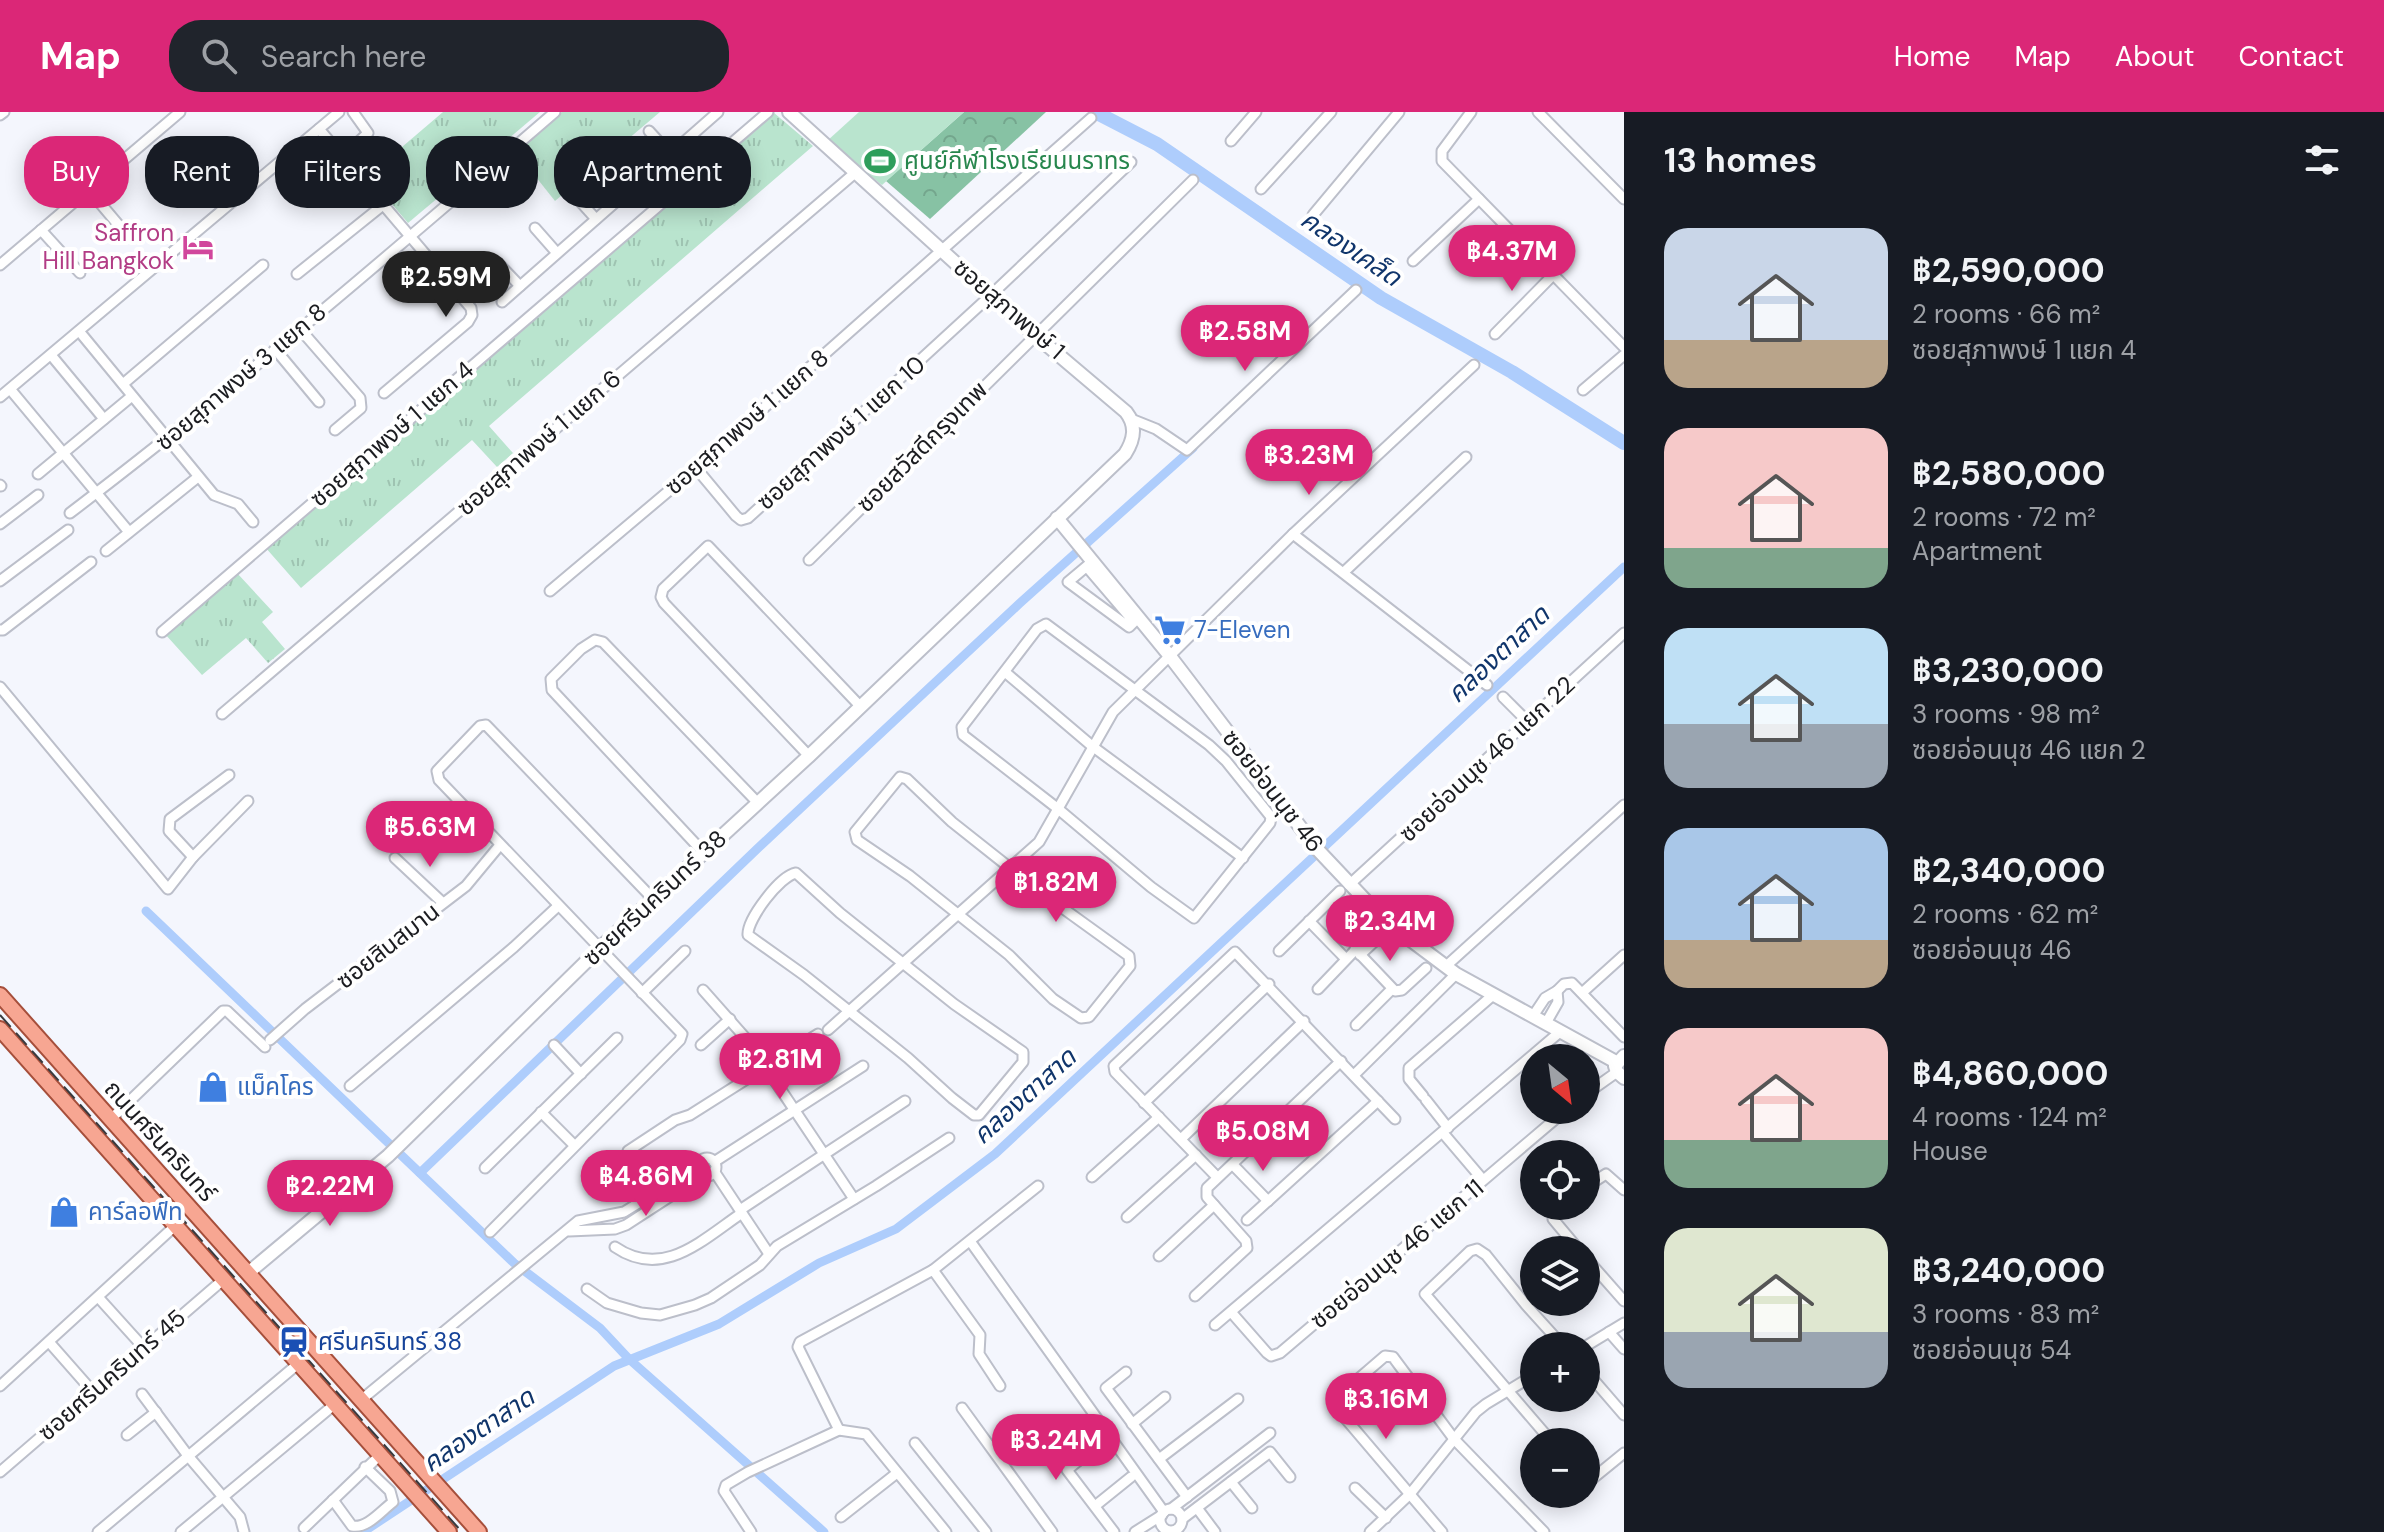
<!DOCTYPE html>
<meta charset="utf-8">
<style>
:root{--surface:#171b24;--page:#20242c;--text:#f1f3f6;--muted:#9ea1a6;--accent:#db2777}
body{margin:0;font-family:"DM Sans","Noto Sans Thai",sans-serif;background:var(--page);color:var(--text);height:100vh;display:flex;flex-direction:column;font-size:30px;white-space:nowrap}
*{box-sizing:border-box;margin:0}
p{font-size:26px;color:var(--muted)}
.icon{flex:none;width:44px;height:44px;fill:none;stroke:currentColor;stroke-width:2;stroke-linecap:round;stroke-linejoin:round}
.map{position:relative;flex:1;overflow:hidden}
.side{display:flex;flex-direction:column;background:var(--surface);width:760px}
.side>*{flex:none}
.banner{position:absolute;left:24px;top:24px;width:760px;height:72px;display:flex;gap:16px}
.needle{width:52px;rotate:151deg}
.tools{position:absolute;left:1520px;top:932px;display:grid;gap:16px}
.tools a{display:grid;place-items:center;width:80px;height:80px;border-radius:50%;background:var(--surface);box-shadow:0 4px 20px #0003;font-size:40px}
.price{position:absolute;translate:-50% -68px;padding:0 18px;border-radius:28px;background:var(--accent);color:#fff;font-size:26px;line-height:52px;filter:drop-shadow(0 2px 4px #0008)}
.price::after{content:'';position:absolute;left:50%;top:48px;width:24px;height:18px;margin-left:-12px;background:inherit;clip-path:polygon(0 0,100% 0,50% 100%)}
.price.current{background:#222;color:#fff}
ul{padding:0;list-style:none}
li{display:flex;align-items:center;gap:24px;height:200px;padding:0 40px}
li span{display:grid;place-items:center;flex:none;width:224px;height:160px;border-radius:24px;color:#555}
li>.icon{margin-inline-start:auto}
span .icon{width:96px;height:96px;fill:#fffc;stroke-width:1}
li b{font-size:34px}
h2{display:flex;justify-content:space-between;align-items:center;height:96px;padding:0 40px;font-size:34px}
.chip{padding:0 28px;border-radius:32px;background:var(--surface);box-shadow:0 4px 20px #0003;font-size:28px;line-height:72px}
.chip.current{background:var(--accent);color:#fff}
header{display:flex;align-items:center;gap:48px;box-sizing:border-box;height:112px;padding:0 40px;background:var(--accent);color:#fff}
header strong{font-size:38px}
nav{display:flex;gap:44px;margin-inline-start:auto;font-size:28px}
.search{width:560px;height:72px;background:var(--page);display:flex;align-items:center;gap:20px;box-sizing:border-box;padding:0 28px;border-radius:32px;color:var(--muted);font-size:30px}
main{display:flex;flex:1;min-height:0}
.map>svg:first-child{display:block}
.grass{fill:url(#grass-tufts)}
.forest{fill:url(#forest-crowns)}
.pitch{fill:#b9e4ce}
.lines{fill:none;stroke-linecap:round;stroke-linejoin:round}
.canal{stroke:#aecdfc;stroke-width:9}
.river{stroke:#aecdfc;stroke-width:14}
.minor-casing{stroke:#bcbfca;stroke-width:13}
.tertiary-casing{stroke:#bcbfca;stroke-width:16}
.primary-casing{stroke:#a64f3b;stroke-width:18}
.minor{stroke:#fff;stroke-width:9}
.tertiary{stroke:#fff;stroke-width:12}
.primary{stroke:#f7a692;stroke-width:14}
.rail{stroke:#393a3e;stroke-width:2;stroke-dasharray:16 8;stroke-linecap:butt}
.labels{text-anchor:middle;stroke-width:8;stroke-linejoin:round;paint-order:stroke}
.leisure-label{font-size:24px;fill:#27864d;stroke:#fff;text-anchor:start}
.hotel-label{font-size:24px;fill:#b23c85;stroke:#fff;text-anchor:end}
.street-label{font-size:24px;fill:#1b1c20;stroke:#fff}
.shop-label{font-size:24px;fill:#366cbe;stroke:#fff;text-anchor:start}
.transit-label{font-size:24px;fill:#164399;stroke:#fff;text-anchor:start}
.water-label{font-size:26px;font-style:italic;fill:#10356b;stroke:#fff}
</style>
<header>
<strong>Map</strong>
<div class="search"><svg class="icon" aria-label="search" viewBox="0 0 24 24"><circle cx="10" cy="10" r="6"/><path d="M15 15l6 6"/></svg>Search here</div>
<nav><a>Home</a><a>Map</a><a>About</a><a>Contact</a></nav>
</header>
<main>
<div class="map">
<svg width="1624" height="1420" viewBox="0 0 1624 1420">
<defs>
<pattern id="grass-tufts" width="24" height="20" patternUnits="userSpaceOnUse" patternTransform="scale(2)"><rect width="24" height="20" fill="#b9e4ce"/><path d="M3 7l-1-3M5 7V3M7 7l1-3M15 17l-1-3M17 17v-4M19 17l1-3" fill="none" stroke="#9ec3b1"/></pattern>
<pattern id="forest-crowns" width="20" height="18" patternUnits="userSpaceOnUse" patternTransform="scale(2)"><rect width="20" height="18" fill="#87c2a4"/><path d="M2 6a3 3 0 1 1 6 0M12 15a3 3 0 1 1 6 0" fill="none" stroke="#74a68d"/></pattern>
</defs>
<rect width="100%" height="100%" fill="#f4f6fd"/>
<g class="grass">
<path d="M443,0H540L408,111L368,64Z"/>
<path d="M562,0H660L555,89L516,40Z"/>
<path d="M773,0L813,34L489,314L513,341L497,355L472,328L301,476L265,435Z"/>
<path d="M237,461L273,500L262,510L285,537L268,551L246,526L202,563L165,522Z"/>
</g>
<path class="forest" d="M964,0H1046L930,107L886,69Z"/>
<path class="pitch" d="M859,0H964L882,73L827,29Z"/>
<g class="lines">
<g class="canal">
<path d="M146,799L514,1151L600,1216L629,1247L824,1420"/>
<path d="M420,1061L757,737L1020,491L1193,336"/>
<path d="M363,1420L614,1254L719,1212L819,1151L896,1117L995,1042L1624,455"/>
</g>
<path class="river" d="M1095,0L1157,32L1381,186L1512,260L1624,331"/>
<defs>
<g id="minor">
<path d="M1471,0L1442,39V49L1624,235"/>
<path d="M1538,0L1624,87"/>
<path d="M0,3L4,0"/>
<path d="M319,17L471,196L472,203L468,210L384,281"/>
<path d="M649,19L670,42"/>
<path d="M1231,29L1256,0"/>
<path d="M351,37L368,21L353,0"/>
<path d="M611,51L632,75"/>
<path d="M1261,77L1331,0"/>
<path d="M89,78L127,123"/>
<path d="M576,85L596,107"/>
<path d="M1313,103L1399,0"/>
<path d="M535,116L557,141"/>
<path d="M41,118L80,161"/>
<path d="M1413,149L1479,87"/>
<path d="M498,151L520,174"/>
<path d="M0,153L180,0"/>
<path d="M297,162L383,93"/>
<path d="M502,190L718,0"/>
<path d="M300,217L360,286L361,296L335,318"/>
<path d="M79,219L214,383L238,392L253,410"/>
<path d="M1495,222L1553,163"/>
<path d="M275,237L319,290"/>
<path d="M51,243L104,307"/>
<path d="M123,272L263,153"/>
<path d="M10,277L129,420"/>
<path d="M1583,278L1624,243"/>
<path d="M0,285L339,0"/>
<path d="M1131,307L1156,317L1187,338L1356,178"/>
<path d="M696,356L736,404L741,408L748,406L991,183L1131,50"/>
<path d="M38,362L132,284"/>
<path d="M0,373L1,374"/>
<path d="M70,401C237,274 396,137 555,0"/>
<path d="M0,412L38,383"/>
<path d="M1293,422L1487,573"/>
<path d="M106,439L198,365"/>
<path d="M809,448L1193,68"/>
<path d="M1087,455L1134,510L1129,515L1068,470L1093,449"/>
<path d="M1344,460L1466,345"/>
<path d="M0,469L68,418"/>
<path d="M550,479L696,356L1091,6"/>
<path d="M1046,512L1209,633L1226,649L1271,705L1270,711L1194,806L1151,775L1057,696L963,623L962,615L1037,517Z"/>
<path d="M0,518H3L91,450"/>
<path d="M162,520L768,0"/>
<path d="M1005,560L1092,634L1243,746"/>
<path d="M0,575L168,777L193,745L169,719L170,707L229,663"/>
<path d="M1503,585L1528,610"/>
<path d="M222,602L856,60"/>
<path d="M809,644L664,491L661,485L663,477L708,434L860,594"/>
<path d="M900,665L907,667L952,710L1039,779L1129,844L1130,854L1089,905L1081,906L1053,887L1009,843L910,764L857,728L855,720Z"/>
<path d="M704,741L552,578L551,567L581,537L595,528L603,530L758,691"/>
<path d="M193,745L248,689"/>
<path d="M395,746L443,791"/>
<path d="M796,761L840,801L954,892L1023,940V950L979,1003H974L952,986L908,946L804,863L748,823C747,807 780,764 796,761Z"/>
<path d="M1349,773L1624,521"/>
<path d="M1309,809L1346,847"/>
<path d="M1355,837L1395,879L1402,878L1426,856"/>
<path d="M1279,839L1340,779"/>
<path d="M1360,843L1391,814"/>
<path d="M1445,855L1624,693"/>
<path d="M1318,877L1384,808"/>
<path d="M703,878L749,930L854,1087"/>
<path d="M1557,879L1564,872L1572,871L1624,925"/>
<path d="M1583,880L1624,843"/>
<path d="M642,881L685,839"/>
<path d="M1533,904L1545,886L1557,879L1558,890L1546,911"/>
<path d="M1356,913L1392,877"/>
<path d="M828,918L1039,730L1113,600L1293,422L1474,253"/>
<path d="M270,928L305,897L466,774L500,733"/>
<path d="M554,933L581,962"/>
<path d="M701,933L730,907"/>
<path d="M1354,963L1456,862"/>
<path d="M350,974L514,835L558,794"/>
<path d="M1586,982L1617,960"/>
<path d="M1423,984L1409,967V956L1493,883"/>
<path d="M1426,988L1448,1016"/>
<path d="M1144,991L1269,872"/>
<path d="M541,1000L574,1033"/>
<path d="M111,1007L223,899H227L265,935"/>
<path d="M1443,1021L1483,1068"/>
<path d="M1181,1027L1304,909"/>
<path d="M628,1039L675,1008L690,1003L818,922"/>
<circle cx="707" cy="1055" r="9"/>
<path d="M714,1050L863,954"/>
<path d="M1235,1055L1268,1089"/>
<path d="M485,1056L617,926"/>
<path d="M714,1059L769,1142"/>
<path d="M363,1065L378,1082"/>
<path d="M1092,1065L1159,1005"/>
<path d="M1217,1065L1115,960L1114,954L1235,840L1395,1007"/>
<path d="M1586,1075L1606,1062L1624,1078"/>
<path d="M1563,1094L1555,1101L1553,1107L1579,1138"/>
<path d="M740,1098L905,989"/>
<path d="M1127,1105L1196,1043"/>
<path d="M1247,1108L1378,989"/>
<path d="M569,1119L615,1117L626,1113L703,1063"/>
<path d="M490,1120L680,928L682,922L439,668L437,659L480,614L486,613L654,788"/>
<path d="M970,1129L1164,1400"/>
<path d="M615,1135C663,1168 702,1128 742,1101"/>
<path d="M1159,1144L1214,1093"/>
<path d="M1586,1146L1624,1189"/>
<path d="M933,1158L980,1223L979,1242L1000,1274"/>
<path d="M587,1177L607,1191L641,1201L660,1203L695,1193L711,1186L760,1153L777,1134L876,1074L949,1026"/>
<path d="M1195,1184L1247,1136L1246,1129L1207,1085V1076L1341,949"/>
<path d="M98,1185L144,1236"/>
<path d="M1231,1200L1267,1241L1271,1244L1280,1241L1566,998"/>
<path d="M1215,1213L1561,919"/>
<path d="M1609,1220L1624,1237"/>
<path d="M49,1230L93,1280"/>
<path d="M1586,1234L1624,1211"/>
<path d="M1586,1259L1624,1303"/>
<path d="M1126,1260L1106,1276L1187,1385"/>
<path d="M0,1274L176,1113"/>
<path d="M142,1282L189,1345L240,1405L244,1420"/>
<path d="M361,1288L578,1109L624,1100L698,1054"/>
<path d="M962,1296L1052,1420"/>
<path d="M1132,1312L1165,1285"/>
<path d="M839,1318L798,1235L800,1230L933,1158L1038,1074"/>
<path d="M127,1323L156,1300"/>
<path d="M1103,1329L1067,1358L1114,1420"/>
<path d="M1552,1330L1425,1182L1470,1139L1477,1137L1486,1143L1526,1193L1563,1234"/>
<path d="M915,1331L986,1420"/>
<path d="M1159,1347L1238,1287"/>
<path d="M0,1360L224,1167"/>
<path d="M1231,1370L1252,1396"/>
<path d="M1586,1372L1624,1341"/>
<path d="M1355,1376L1386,1406"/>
<path d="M333,1388L352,1414C367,1417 381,1399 393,1390L390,1379L365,1355"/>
<path d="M1095,1394L1131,1365"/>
<path d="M1197,1396L1215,1420"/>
<path d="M1171,1397L1270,1321"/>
<circle cx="1171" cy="1408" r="11"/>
<path d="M841,1405L897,1361"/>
<path d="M1182,1407L1270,1340L1290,1365"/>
<path d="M304,1416L380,1343"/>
<path d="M98,1420L299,1251"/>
<path d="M181,1420L335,1292"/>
<path d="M751,1420L724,1379L726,1373L748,1360L839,1318L866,1322L946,1420"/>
<path d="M1135,1420L1162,1403"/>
<path d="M1370,1420L1410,1382L1476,1300L1486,1292L1534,1263"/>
<path d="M1442,1420L1334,1293L1335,1287L1385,1244L1393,1245L1454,1327L1544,1420"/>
</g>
<g id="tertiary">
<path d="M1057,406L1169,543L1317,737L1384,808L1456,862L1616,950"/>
<path d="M1624,944L1615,954L1617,960L1624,966"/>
<path d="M248,1161L388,1044L599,837L809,644L1125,342C1134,328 1137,314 1126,300L1035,223L789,0"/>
</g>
<g id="primary">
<path d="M0,883L479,1420"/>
<path d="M0,917L449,1420"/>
</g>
</defs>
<use href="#minor" class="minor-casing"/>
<use href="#tertiary" class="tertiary-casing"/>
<use href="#primary" class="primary-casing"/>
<use href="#minor" class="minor"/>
<use href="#tertiary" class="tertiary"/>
<use href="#primary" class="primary"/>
<path class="rail" d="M0,903L462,1420"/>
</g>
<defs>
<symbol id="stadium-bare" viewBox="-9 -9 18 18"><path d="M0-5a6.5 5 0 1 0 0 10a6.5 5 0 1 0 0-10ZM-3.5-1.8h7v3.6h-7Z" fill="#2e9e5b" stroke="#fff" stroke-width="2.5" paint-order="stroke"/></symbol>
<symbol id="hotel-bare" viewBox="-9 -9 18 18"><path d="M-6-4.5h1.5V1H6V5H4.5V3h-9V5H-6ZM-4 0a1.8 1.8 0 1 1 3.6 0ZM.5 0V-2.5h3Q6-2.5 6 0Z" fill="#d1479c" stroke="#fff" stroke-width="2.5" paint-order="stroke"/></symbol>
<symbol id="supermarket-bare" viewBox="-9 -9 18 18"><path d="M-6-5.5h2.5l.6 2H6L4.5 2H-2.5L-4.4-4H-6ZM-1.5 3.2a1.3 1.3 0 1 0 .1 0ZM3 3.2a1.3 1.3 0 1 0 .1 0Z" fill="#3f7fe0" stroke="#fff" stroke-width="2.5" paint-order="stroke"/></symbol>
<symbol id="shop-bare" viewBox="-9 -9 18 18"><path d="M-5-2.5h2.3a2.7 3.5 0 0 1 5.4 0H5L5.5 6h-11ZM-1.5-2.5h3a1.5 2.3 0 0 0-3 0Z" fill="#3f7fe0" stroke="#fff" stroke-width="2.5" paint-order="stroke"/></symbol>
<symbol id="station-bare" viewBox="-9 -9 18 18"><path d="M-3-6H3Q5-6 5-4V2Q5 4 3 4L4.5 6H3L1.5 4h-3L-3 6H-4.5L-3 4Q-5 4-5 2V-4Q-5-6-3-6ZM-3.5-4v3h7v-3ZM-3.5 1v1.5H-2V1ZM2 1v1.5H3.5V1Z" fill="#1a4fb4" stroke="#fff" stroke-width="2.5" paint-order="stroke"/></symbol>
</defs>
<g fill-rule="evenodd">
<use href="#stadium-bare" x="858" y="27" width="44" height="44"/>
<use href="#hotel-bare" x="176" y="113" width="44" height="44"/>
<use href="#supermarket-bare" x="1148" y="496" width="44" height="44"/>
<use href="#shop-bare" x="191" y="953" width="44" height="44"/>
<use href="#shop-bare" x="42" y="1078" width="44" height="44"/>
<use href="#station-bare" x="272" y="1208" width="44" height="44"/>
</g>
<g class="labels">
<g class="leisure-label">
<text x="904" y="57">ศูนย์กีฬาโรงเรียนนราทร</text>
</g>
<g class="hotel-label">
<text x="174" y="129">Saffron<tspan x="174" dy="28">Hill Bangkok</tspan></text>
</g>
<g class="street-label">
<text transform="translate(1009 197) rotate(41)" y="8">ซอยสุภาพงษ์ 1</text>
<text transform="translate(241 265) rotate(-40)" y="8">ซอยสุภาพงษ์ 3 แยก 8</text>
<text transform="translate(747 310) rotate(-41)" y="8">ซอยสุภาพงษ์ 1 แยก 8</text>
<text transform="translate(841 321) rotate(-42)" y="8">ซอยสุภาพงษ์ 1 แยก 10</text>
<text transform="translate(392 322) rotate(-41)" y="8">ซอยสุภาพงษ์ 1 แยก 4</text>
<text transform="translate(539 331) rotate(-41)" y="8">ซอยสุภาพงษ์ 1 แยก 6</text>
<text transform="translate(922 335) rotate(-45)" y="8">ซอยสวัสดีกรุงเทพ</text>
<text transform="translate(1487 647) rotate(-43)" y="8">ซอยอ่อนนุช 46 แยก 22</text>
<text transform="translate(1273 679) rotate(52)" y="8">ซอยอ่อนนุช 46</text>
<text transform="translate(655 786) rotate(-43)" y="8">ซอยศรีนครินทร์ 38</text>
<text transform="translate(388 834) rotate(-38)" y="8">ซอยสินสมาน</text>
<text transform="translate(160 1029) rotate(48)" y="8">ถนนศรีนครินทร์</text>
<text transform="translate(1397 1142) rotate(-40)" y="8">ซอยอ่อนนุช 46 แยก 11</text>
<text transform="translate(112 1263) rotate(-41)" y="8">ซอยศรีนครินทร์ 45</text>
</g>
<g class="shop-label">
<text x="1194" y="526">7-Eleven</text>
<text x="237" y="983">แม็คโคร</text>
<text x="88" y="1108">คาร์ลอฟ์ท</text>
</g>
<g class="transit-label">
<text x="318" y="1238">ศรีนครินทร์ 38</text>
</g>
<g class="water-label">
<text transform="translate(1351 136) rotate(34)" y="9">คลองเคล็ด</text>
<text transform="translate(1498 542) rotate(-43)" y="9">คลองตาสาด</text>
<text transform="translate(1024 984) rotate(-42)" y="9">คลองตาสาด</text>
<text transform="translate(478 1318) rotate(-34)" y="9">คลองตาสาด</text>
</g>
</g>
</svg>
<div class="tools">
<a><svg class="needle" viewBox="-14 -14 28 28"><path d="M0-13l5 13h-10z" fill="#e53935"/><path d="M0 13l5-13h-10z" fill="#9ea1a6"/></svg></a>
<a><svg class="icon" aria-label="locate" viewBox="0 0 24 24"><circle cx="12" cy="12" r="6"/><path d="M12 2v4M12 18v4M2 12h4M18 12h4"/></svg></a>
<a><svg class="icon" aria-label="layers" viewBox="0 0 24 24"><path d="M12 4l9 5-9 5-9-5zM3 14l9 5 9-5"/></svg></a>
<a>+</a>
<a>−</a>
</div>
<b class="price" style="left:1512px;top:181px">฿4.37M</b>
<b class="price current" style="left:446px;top:207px">฿2.59M</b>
<b class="price" style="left:1245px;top:261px">฿2.58M</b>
<b class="price" style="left:1309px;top:385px">฿3.23M</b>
<b class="price" style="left:430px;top:757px">฿5.63M</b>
<b class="price" style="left:1056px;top:812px">฿1.82M</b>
<b class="price" style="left:1390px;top:851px">฿2.34M</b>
<b class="price" style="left:780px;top:989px">฿2.81M</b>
<b class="price" style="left:1263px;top:1061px">฿5.08M</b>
<b class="price" style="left:646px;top:1106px">฿4.86M</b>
<b class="price" style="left:330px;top:1116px">฿2.22M</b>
<b class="price" style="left:1386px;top:1329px">฿3.16M</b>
<b class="price" style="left:1056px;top:1370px">฿3.24M</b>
<div class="banner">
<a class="chip current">Buy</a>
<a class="chip">Rent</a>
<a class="chip">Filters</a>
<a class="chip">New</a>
<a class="chip">Apartment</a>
</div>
</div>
<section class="side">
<h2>13 homes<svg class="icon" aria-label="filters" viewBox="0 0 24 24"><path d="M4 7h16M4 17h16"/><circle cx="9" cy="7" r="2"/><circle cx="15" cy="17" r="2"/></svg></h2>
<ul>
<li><span style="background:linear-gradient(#c9d6e8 70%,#b9a48a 0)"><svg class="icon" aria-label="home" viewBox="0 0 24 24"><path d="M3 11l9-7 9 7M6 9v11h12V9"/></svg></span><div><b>฿2,590,000</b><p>2 rooms · 66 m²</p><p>ซอยสุภาพงษ์ 1 แยก 4</p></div></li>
<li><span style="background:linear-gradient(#f6c9c9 75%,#7fa58c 0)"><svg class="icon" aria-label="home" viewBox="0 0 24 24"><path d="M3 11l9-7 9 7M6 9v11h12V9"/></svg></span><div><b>฿2,580,000</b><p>2 rooms · 72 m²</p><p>Apartment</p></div></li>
<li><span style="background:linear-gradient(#bfe0f5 60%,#9aa5b1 0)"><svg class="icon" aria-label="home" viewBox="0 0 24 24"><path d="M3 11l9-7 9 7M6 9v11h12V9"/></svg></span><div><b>฿3,230,000</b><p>3 rooms · 98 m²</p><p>ซอยอ่อนนุช 46 แยก 2</p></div></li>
<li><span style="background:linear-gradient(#a9c7e8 70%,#b9a48a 0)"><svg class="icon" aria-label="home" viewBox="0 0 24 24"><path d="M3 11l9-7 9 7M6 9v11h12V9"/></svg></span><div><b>฿2,340,000</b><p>2 rooms · 62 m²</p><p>ซอยอ่อนนุช 46</p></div></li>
<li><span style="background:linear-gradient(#f6c9c9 70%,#7fa58c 0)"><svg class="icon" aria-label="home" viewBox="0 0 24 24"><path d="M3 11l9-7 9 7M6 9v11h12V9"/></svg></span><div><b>฿4,860,000</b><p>4 rooms · 124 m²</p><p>House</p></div></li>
<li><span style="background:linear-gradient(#dfe7d0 65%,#9aa5b1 0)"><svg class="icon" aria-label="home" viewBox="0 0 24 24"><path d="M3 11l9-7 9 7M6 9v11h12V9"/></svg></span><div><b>฿3,240,000</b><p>3 rooms · 83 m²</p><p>ซอยอ่อนนุช 54</p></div></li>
</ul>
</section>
</main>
